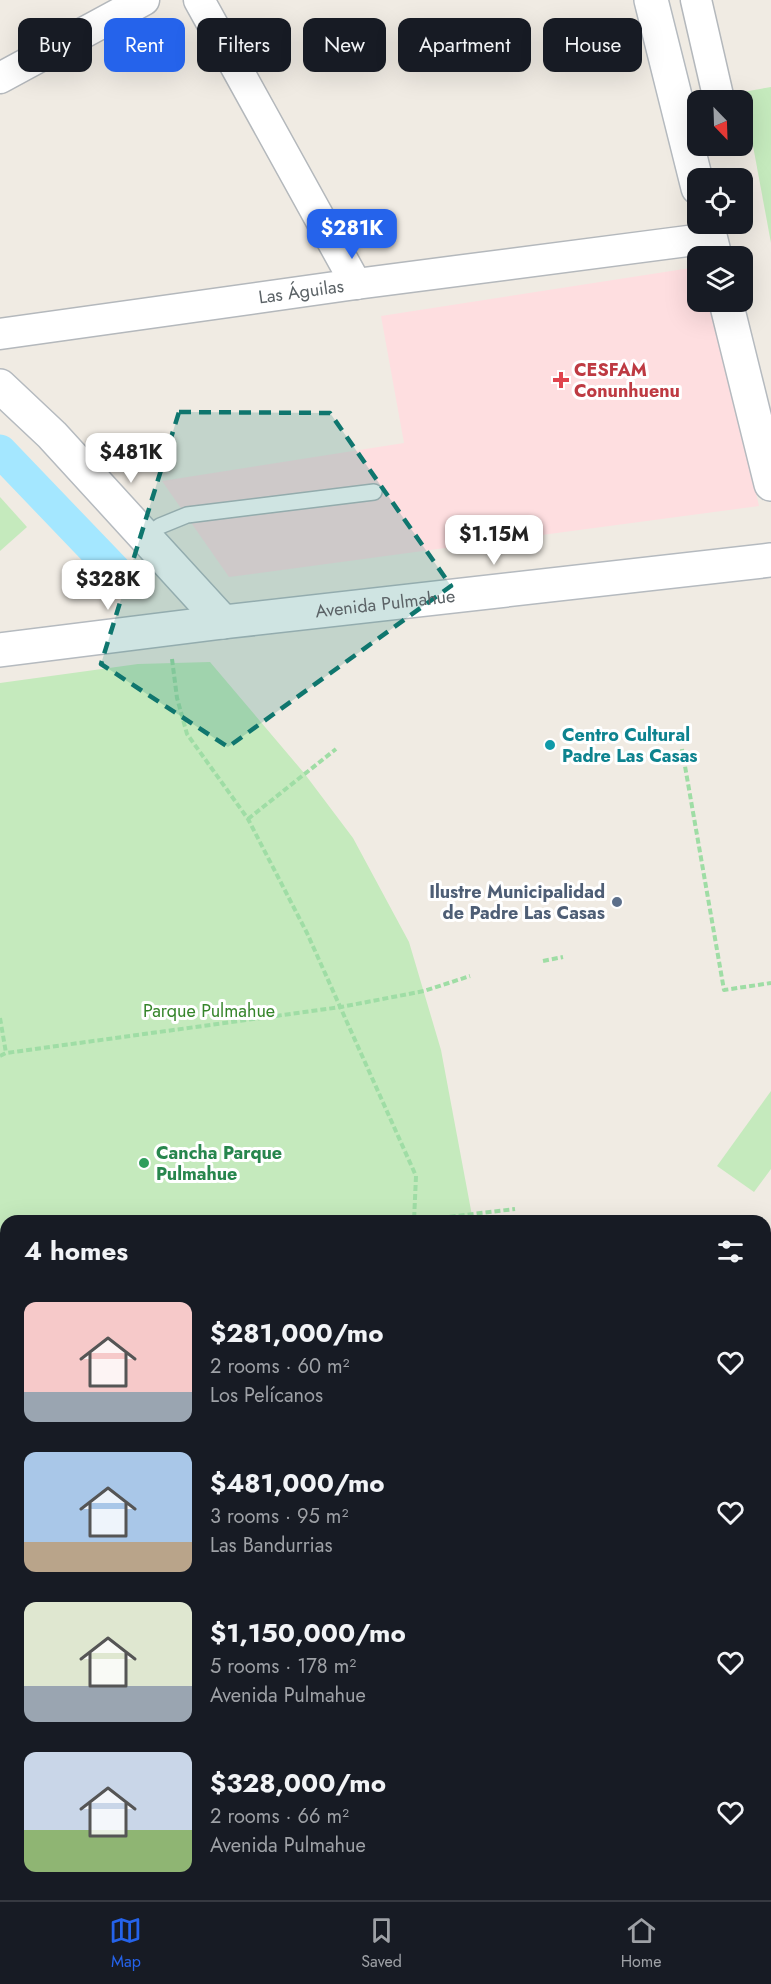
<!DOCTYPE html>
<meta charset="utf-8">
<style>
:root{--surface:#171b24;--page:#242831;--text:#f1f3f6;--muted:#9ea1a6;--line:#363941;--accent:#2563eb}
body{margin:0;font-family:Jost,sans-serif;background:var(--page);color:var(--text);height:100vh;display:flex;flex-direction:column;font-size:22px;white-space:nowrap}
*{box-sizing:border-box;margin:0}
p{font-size:20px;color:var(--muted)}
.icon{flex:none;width:33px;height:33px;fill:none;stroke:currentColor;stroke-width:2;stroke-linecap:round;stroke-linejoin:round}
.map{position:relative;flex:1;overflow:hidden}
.panel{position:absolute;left:0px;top:1215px;width:771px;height:686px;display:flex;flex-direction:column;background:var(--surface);border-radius:18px 18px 0 0;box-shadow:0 6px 24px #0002}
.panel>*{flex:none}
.banner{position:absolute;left:18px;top:18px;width:735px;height:54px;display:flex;gap:12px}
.needle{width:39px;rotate:157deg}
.tools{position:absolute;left:687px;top:90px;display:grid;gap:12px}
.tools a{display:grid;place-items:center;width:66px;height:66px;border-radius:12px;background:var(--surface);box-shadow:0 6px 24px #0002;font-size:30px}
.price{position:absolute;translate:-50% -51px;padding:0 14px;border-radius:12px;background:#fff;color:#222;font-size:20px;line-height:39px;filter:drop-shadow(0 2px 3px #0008)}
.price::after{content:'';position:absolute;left:50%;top:36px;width:18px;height:14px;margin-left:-9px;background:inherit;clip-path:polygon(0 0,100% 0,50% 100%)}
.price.on{background:var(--accent);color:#fff}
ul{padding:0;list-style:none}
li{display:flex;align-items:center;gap:18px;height:150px;padding:0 24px}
li span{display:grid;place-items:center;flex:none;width:168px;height:120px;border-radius:12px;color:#555}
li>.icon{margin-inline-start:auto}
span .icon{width:72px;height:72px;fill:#fffc;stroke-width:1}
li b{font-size:26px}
h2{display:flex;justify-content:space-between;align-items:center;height:72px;padding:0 24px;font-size:26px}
.chip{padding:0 21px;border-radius:12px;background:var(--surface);box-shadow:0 6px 24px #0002;font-size:21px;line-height:54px}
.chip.on{background:var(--accent);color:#fff}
.menu{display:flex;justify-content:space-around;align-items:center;height:84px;border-top:2px solid var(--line);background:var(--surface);font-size:16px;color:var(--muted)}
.menu a{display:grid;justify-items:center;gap:3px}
.menu .on{color:var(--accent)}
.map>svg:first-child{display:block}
.commercial{fill:#fff0d9}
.medical{fill:#fedee0}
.green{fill:#c5eabd}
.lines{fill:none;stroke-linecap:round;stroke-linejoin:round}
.canal{stroke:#a4e7ff;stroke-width:33}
.lane-casing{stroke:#b4b8bc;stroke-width:18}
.street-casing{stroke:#b4b8bc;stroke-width:33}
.secondary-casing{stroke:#b5babf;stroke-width:36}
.path{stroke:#9fdda5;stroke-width:4;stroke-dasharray:6 3;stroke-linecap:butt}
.lane{stroke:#fff;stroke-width:15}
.street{stroke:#fff;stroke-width:30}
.secondary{stroke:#fff;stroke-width:33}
.marked{fill:#0f766e;fill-opacity:0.2;stroke:#0f766e;stroke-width:4.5;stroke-dasharray:12 8;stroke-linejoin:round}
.health-dot{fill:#e0444e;stroke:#fff;stroke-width:2}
.culture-dot{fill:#0f9aa8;stroke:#fff;stroke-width:2}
.service-dot{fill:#5c6f8a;stroke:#fff;stroke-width:2}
.leisure-dot{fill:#2e9e5b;stroke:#fff;stroke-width:2}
.labels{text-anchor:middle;stroke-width:6;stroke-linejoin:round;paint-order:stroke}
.street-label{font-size:18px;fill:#5b6266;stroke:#fff}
.health-label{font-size:18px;font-weight:bold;fill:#be3a42;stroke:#fff;text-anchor:start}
.culture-label{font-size:18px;font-weight:bold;fill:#0d838f;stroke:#fff;text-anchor:start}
.service-label{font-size:18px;font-weight:bold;fill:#4e5e75;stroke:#fff;text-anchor:end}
.park-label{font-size:18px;fill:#36852b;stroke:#fff}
.leisure-label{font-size:18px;font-weight:bold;fill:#27864d;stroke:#fff;text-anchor:start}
</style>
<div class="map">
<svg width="771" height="1900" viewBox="0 0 771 1900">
<rect width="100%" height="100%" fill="#f0ebe3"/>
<path class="commercial" d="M771,1491V1900H638L636,1895L765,1894V1494Z"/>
<path class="medical" d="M697,267L698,302H711L759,506L229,577L162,481L404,443L381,316Z"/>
<g class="green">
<path d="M771,87V243L743,92Z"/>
<path d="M0,497L27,527L0,551Z"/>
<path d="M210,662L304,773L353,838L409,942L441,1050L473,1221H6V1583L0,1586V683L138,664Z"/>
<path d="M771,1091V1169L754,1192L717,1166Z"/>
<path d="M495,1895H599L601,1900H498Z"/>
</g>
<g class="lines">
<path class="canal" d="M0,451L119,575"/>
<defs>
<g id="lane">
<path d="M145,537L160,526L187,515L374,492"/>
<path d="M765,1319L771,1314"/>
</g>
<g id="street">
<path d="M199,0L356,284"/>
<path d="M696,0L719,100"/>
<path d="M0,78L144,0"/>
<path id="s1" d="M0,334L356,284L711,238"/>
<path d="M0,1604L6,1601"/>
<path d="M0,1764L6,1776"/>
<path d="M0,1846L6,1843"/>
<path d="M69,1894L72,1900"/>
<path d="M472,1894L474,1900"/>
<path d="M614,1894L616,1900"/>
<path d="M325,1900L335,1894"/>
</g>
<g id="secondary">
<path d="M651,0L698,188"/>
<path d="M707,224L715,256"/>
<path d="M726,302L771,484"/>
<path d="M0,386L52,435L223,622"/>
<path id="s2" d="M0,650L223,622L771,560"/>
</g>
</defs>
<use href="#lane" class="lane-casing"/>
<use href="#street" class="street-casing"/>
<use href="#secondary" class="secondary-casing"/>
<g class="path">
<path d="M172,659L177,698L187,734L248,819L307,933L416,1176L414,1221"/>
<path d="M682,749L724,990L771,983"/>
<path d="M248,819L336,749"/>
<path d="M543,961L563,957"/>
<path d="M0,1018L6,1053"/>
<path d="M0,1056L6,1053L341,1007L424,991L470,976"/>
<path d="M414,1221L515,1209"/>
<path d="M0,1394L6,1406"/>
<path d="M0,1504L6,1500"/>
<path d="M534,1894L535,1900"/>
</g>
<use href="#lane" class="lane"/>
<use href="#street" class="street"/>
<use href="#secondary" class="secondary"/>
</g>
<path class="marked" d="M179,412L330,413L451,586L228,747L101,664Z"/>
<path class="health-dot" d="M558 371h6v6h6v6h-6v6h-6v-6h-6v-6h6z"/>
<circle class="culture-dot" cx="550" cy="745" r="6"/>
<circle class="service-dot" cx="617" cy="902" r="6"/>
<circle class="leisure-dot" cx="144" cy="1163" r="6"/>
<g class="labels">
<g class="street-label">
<text dy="6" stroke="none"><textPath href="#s1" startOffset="304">Las Águilas</textPath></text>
<text dy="6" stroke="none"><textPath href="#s2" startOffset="388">Avenida Pulmahue</textPath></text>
</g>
<g class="health-label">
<text x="574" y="376">CESFAM<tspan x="574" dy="21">Conunhuenu</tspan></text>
</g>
<g class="culture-label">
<text x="562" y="741">Centro Cultural<tspan x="562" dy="21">Padre Las Casas</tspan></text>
</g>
<g class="service-label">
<text x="605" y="898">Ilustre Municipalidad<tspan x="605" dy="21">de Padre Las Casas</tspan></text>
</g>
<g class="park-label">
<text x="209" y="1017">Parque Pulmahue</text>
</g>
<g class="leisure-label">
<text x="156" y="1159">Cancha Parque<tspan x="156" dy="21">Pulmahue</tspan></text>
</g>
</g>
</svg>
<div class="tools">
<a><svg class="needle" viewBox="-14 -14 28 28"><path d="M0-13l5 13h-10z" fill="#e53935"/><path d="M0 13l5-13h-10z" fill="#9ea1a6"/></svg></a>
<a><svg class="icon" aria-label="locate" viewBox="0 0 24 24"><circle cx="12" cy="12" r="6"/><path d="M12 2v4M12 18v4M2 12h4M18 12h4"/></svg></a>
<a><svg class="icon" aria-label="layers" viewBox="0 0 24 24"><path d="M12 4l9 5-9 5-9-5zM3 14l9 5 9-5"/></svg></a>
</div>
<b class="price on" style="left:352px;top:260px">$281K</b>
<b class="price" style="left:131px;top:484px">$481K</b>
<b class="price" style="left:494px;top:566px">$1.15M</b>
<b class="price" style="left:108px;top:611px">$328K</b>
<div class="banner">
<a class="chip">Buy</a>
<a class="chip on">Rent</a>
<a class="chip">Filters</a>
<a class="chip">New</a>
<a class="chip">Apartment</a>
<a class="chip">House</a>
</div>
<section class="panel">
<h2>4 homes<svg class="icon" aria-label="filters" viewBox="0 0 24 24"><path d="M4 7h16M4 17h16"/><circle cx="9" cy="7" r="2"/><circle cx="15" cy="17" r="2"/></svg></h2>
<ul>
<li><span style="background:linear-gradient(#f6c9c9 75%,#9aa5b1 0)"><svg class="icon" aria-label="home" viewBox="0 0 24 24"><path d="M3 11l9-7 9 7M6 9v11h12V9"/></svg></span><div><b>$281,000/mo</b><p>2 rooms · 60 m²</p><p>Los Pelícanos</p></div><svg class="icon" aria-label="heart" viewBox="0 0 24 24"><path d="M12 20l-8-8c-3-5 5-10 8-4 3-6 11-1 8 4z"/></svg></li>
<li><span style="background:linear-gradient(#a9c7e8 75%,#b9a48a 0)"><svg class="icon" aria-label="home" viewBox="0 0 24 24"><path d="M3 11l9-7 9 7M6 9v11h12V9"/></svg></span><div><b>$481,000/mo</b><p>3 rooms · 95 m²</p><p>Las Bandurrias</p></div><svg class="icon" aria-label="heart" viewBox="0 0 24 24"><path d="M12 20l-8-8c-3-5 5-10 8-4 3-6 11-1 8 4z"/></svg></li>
<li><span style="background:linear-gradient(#dfe7d0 70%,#9aa5b1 0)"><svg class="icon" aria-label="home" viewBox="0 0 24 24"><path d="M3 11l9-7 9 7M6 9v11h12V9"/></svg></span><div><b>$1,150,000/mo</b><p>5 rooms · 178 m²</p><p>Avenida Pulmahue</p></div><svg class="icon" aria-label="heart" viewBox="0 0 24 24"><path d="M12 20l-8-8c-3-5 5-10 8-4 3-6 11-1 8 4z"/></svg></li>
<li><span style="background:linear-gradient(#c9d6e8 65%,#8fb573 0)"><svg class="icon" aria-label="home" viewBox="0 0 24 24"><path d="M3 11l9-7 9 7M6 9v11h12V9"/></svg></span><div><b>$328,000/mo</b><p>2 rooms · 66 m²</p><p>Avenida Pulmahue</p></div><svg class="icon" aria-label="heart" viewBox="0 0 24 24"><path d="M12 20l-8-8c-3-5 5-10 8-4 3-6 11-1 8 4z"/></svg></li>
</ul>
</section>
</div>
<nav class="menu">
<a class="on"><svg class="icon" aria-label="map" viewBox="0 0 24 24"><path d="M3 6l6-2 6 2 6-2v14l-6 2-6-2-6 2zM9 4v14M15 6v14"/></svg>Map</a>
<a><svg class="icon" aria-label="saved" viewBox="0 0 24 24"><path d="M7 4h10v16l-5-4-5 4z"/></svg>Saved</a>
<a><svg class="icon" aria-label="home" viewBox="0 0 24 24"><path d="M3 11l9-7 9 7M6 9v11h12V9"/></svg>Home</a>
</nav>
